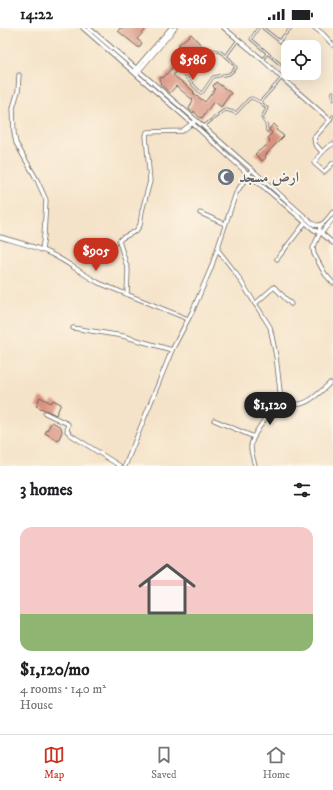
<!DOCTYPE html>
<meta charset="utf-8">
<style>
:root{--surface:#fff;--page:#f2f2f2;--text:#202124;--muted:#757577;--line:#e0e0e0;--accent:#c8321e}
body{margin:0;font-family:"IM FELL DW Pica",Amiri,serif;background:var(--page);color:var(--text);height:100vh;display:flex;flex-direction:column;font-size:15px;white-space:nowrap}
*{box-sizing:border-box;margin:0}
p{font-size:13px;color:var(--muted)}
.icon{flex:none;width:22px;height:22px;fill:none;stroke:currentColor;stroke-width:2;stroke-linecap:round;stroke-linejoin:round}
.map{position:relative;height:438px;overflow:hidden}
.side{display:flex;flex-direction:column;background:var(--surface);flex:1}
.side>*{flex:none}
.tools{position:absolute;left:281px;top:12px;display:grid;gap:8px}
.tools a{display:grid;place-items:center;width:40px;height:40px;border-radius:8px;background:var(--surface);box-shadow:0 4px 16px #0002;font-size:20px}
.price{position:absolute;translate:-50% -34px;padding:0 9px;border-radius:14px;background:var(--accent);color:#fff;font-size:13px;line-height:26px;filter:drop-shadow(0 1px 2px #0008)}
.price::after{content:'';position:absolute;left:50%;top:24px;width:12px;height:9px;margin-left:-6px;background:inherit;clip-path:polygon(0 0,100% 0,50% 100%)}
.price.on{background:#222;color:#fff}
ul{padding:0;list-style:none}
li{display:grid;align-content:center;gap:8px;height:212px;padding:0 20px}
li+li{border-top:1px solid var(--line)}
li span{display:grid;place-items:center;height:124px;border-radius:12px;color:#555}
li>.icon{margin-inline-start:auto}
span .icon{width:72px;height:72px;fill:#fffc;stroke-width:1}
li b{font-size:17px}
h2{display:flex;justify-content:space-between;align-items:center;height:48px;padding:0 20px;font-size:17px}
.status{display:flex;justify-content:space-between;align-items:center;height:28px;padding:0 20px;background:var(--surface);direction:ltr}
.status svg{height:11px;fill:currentColor}
.tab-bar{display:flex;justify-content:space-around;align-items:center;height:56px;border-top:1px solid var(--line);background:var(--surface);font-size:11px;color:var(--muted)}
.tab-bar a{display:grid;justify-items:center;gap:2px}
.tab-bar .on{color:var(--accent)}
.map>svg:first-child{display:block}
.building{fill:#d9907f}
.lines{fill:none;stroke-linecap:round;stroke-linejoin:round}
.lane-casing{stroke:#686259;stroke-width:3}
.street-casing{stroke:#686259;stroke-width:5}
.lane{stroke:#fff;stroke-width:1.5}
.street{stroke:#fff;stroke-width:3.5}
.labels{text-anchor:middle;stroke-width:3.5;stroke-linejoin:round;paint-order:stroke}
.worship-label{font-size:15px;font-weight:bold;fill:#5b616d;stroke:#fcf5e5;text-anchor:start}
</style>
<div class="status"><b>14:22</b><svg viewBox="0 0 49 12"><path d="M0 12V9h3v3zM5 12V6h3v6zM10 12V3h3v9zM15 12V0h3v12zM26 1h20v11H26zM47 4h2v5h-2z"/></svg></div>
<div class="map">
<svg width="333" height="438" viewBox="0 0 333 438">
<rect width="100%" height="100%" fill="#fcf5e5"/>
<filter id="ink" filterUnits="userSpaceOnUse"><feTurbulence type="fractalNoise" baseFrequency=".025" numOctaves="2"/><feDisplacementMap in="SourceGraphic" scale="8" xChannelSelector="R" yChannelSelector="G"/><feConvolveMatrix kernelMatrix="1 2 1 2 8 2 1 2 1" color-interpolation-filters="sRGB"/></filter>
<filter id="wash" filterUnits="userSpaceOnUse"><feTurbulence type="fractalNoise" baseFrequency=".012" numOctaves="4" result="noise"/><feDisplacementMap in="SourceGraphic" scale="16" xChannelSelector="R" yChannelSelector="G"/><feGaussianBlur stdDeviation="0.9" result="paint"/><feColorMatrix in="noise" values="0 0 0 0 0 0 0 0 0 0 0 0 0 0 0 0 0 1.4 0 .05"/><feComposite in="paint" operator="in"/></filter>
<g filter="url(#wash)">
<rect width="100%" height="100%" fill="#f5e3c9"/>
<g id="blocks">
<g class="building">
<path d="M120,0H147L137,11L142,15L139,20L118,3Z"/>
<path d="M191,6L203,19L200,23L197,21L186,32L187,33L181,38L182,39L179,42L178,41L173,47L192,62L194,64L193,65L205,74L215,61L213,58L216,54L231,65L221,79L214,73L202,90L199,89L194,83L193,85L189,81L193,72L176,58L170,65L160,56L161,55L159,52L161,49L163,50L185,25L178,17Z"/>
<path d="M274,96L278,100L276,102L284,108L274,118L265,128L266,130L262,133L255,126L264,119H265L270,113L268,109L272,105L269,101Z"/>
<path d="M40,369L51,375L53,372L61,376L56,387L36,378Z"/>
<path d="M52,394L61,399L62,404L58,413L45,405Z"/>
</g>
</g>
</g>
<g filter="url(#ink)">
<use href="#blocks" fill-opacity="0" stroke="#686259" stroke-width="1"/>
<g class="lines">
<defs>
<g id="lane">
<path d="M258,0L251,11L280,36L286,37L288,34"/>
<path d="M263,0L288,20"/>
<path d="M279,13L291,0"/>
<path d="M213,22C221,22 232,32 236,40L229,46L213,49L203,64L201,65L182,45L197,27Z"/>
<path d="M226,28L238,12"/>
<path d="M263,32L267,25"/>
<path d="M333,64L332,68L333,72"/>
<path d="M260,74L282,50"/>
<path d="M330,92L333,88"/>
<path d="M204,98L223,83L227,82L236,85L249,71L252,70L260,74L267,80L262,90L266,96L267,103"/>
</g>
<g id="street">
<path d="M83,0L192,95L248,146L285,177L313,201L318,204H322L333,191"/>
<path d="M89,0L196,92L312,195C321,202 327,191 333,184"/>
<path d="M224,0L263,32L282,50L330,92L314,110L315,116L322,124"/>
<path d="M315,0L323,6L333,17"/>
<path d="M134,43L171,0"/>
<path d="M137,45L175,0"/>
<path d="M19,47L18,63L13,80L14,105L16,115L37,152L46,172L44,208L42,222"/>
<path d="M333,116C325,119 319,128 314,135L324,144L333,135"/>
<path d="M200,185L225,196"/>
<path d="M320,198L319,207L313,220L314,226L325,246L333,255"/>
<path d="M320,204L333,215"/>
<path d="M0,209C17,214 35,218 51,226C68,234 82,246 99,255L188,291"/>
<path d="M218,222L235,244L270,299L276,328L281,372C301,385 316,368 330,355"/>
<path d="M277,231L305,195"/>
<path d="M127,266L128,242L119,213L122,210L136,203L140,197L142,183L150,153L146,108L147,104L182,103L194,94"/>
<path d="M255,276L274,259L291,276"/>
<path d="M73,300L123,308L172,322"/>
<path d="M45,385L68,396L67,403L71,407L120,438"/>
<path d="M214,392L254,409"/>
<path d="M125,438L172,322L193,282L211,240L236,165L250,144"/>
<path d="M255,438C254,432 251,426 251,419C251,406 272,382 281,372"/>
</g>
</defs>
<use href="#lane" class="lane-casing"/>
<use href="#street" class="street-casing"/>
<use href="#lane" class="lane"/>
<use href="#street" class="street"/>
</g>
</g>
<defs>
<symbol id="mosque-disc" viewBox="-11 -11 22 22"><circle r="9.5" fill="#6b7280" stroke="#fcf5e5"/><path d="M3.5-4.9A6 6 0 1 0 3.5 4.9A5 5 0 1 1 3.5-4.9Z" fill="#fff"/></symbol>
</defs>
<g fill-rule="evenodd">
<use href="#mosque-disc" x="216" y="139" width="20" height="20"/>
</g>
<g class="labels">
<g class="worship-label">
<text x="239" y="154">ارض مسجد</text>
</g>
</g>
</svg>
<div class="tools">
<a><svg class="icon" aria-label="locate" viewBox="0 0 24 24"><circle cx="12" cy="12" r="6"/><path d="M12 2v4M12 18v4M2 12h4M18 12h4"/></svg></a>
</div>
<b class="price" style="left:193px;top:53px">$586</b>
<b class="price" style="left:96px;top:244px">$905</b>
<b class="price on" style="left:270px;top:398px">$1,120</b>
</div>
<section class="side">
<h2>3 homes<svg class="icon" aria-label="filters" viewBox="0 0 24 24"><path d="M4 7h16M4 17h16"/><circle cx="9" cy="7" r="2"/><circle cx="15" cy="17" r="2"/></svg></h2>
<ul>
<li><span style="background:linear-gradient(#f6c9c9 70%,#8fb573 0)"><svg class="icon" aria-label="home" viewBox="0 0 24 24"><path d="M3 11l9-7 9 7M6 9v11h12V9"/></svg></span><div><b>$1,120/mo</b><p>4 rooms · 140 m²</p><p>House</p></div></li>
</ul>
</section>
<nav class="tab-bar">
<a class="on"><svg class="icon" aria-label="map" viewBox="0 0 24 24"><path d="M3 6l6-2 6 2 6-2v14l-6 2-6-2-6 2zM9 4v14M15 6v14"/></svg>Map</a>
<a><svg class="icon" aria-label="saved" viewBox="0 0 24 24"><path d="M7 4h10v16l-5-4-5 4z"/></svg>Saved</a>
<a><svg class="icon" aria-label="home" viewBox="0 0 24 24"><path d="M3 11l9-7 9 7M6 9v11h12V9"/></svg>Home</a>
</nav>
